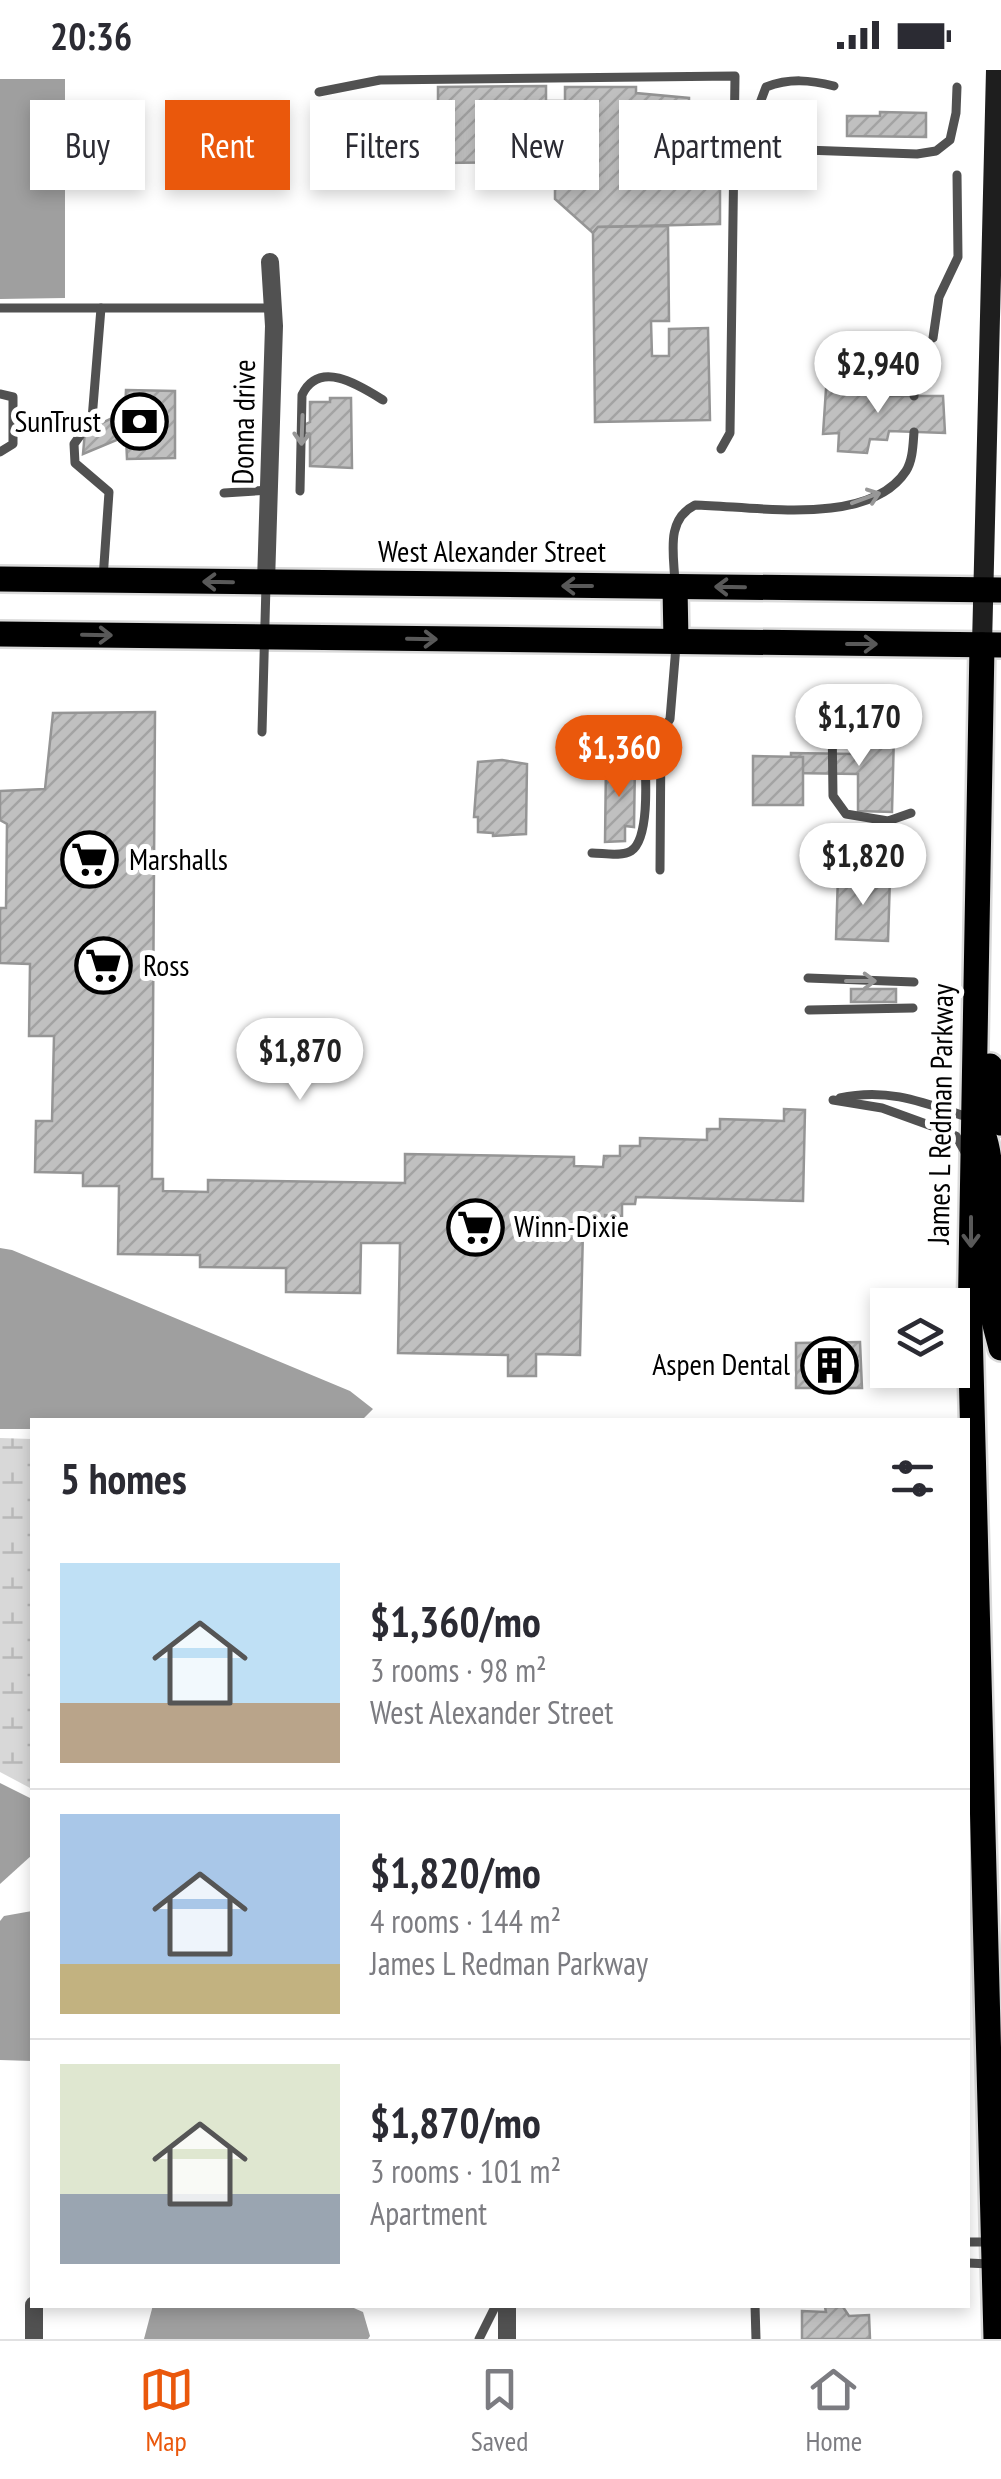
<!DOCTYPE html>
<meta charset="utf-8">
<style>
:root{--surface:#fff;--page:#f7f7f7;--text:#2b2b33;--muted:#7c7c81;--line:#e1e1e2;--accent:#ea580c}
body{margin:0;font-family:"PT Sans Narrow",sans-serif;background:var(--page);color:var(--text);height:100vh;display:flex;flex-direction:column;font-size:38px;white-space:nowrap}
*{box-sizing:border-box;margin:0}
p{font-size:32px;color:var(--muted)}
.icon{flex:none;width:55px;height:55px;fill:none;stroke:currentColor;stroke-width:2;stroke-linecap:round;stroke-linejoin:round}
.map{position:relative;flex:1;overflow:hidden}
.side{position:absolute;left:30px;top:1348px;width:940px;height:890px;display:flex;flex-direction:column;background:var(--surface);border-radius:0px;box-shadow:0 5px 15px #0003}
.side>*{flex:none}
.banner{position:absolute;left:30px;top:30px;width:942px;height:90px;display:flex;gap:20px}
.controls{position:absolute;left:870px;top:1218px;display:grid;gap:20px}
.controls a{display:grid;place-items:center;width:100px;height:100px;border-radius:0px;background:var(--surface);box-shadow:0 5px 15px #0003;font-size:50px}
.price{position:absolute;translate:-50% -85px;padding:0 22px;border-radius:35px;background:#fff;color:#222;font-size:32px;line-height:65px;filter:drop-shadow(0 2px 5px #0008)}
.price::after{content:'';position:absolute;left:50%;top:60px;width:30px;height:22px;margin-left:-15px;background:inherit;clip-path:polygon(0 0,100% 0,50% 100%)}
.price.current{background:var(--accent);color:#fff}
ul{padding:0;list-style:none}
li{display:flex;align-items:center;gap:30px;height:250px;padding:0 30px}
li+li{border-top:2px solid var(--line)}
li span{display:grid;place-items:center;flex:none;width:280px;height:200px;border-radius:0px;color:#555}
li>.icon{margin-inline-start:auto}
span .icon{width:120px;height:120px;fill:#fffc;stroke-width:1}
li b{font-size:42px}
h2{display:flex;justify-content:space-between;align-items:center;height:120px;padding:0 30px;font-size:42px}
.chip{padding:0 35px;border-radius:0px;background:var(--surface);box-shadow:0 5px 15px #0003;font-size:35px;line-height:90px}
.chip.current{background:var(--accent);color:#fff}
.status{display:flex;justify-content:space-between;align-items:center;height:70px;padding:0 50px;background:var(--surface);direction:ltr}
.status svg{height:28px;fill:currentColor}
.tabs{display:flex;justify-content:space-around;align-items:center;height:140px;border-top:2px solid var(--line);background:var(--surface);font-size:28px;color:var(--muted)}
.tabs a{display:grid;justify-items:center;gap:5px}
.tabs .current{color:var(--accent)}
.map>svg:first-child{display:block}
.wetland{fill:url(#wetland-marsh)}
.water{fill:#9f9f9f}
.building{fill:url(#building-hatch);stroke:#959595;stroke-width:2.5}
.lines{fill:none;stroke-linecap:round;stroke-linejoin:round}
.primary-casing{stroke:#dbdbdb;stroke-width:30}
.lane{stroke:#515151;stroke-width:9}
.street{stroke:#515151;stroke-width:18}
.secondary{stroke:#1e1e1e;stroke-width:20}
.primary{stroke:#000;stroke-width:25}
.oneway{stroke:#979797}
.oneway2{stroke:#595959}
.labels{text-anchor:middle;stroke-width:10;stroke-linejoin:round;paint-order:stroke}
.poi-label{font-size:30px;fill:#000;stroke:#fff;text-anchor:start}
.street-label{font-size:30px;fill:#000;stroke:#fff}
</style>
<div class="status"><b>20:36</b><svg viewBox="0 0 49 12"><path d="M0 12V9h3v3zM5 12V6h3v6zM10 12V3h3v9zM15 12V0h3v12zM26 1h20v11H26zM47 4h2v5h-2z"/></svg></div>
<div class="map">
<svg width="1001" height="2269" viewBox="0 0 1001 2269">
<defs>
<pattern id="wetland-marsh" width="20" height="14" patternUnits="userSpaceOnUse" patternTransform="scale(2.5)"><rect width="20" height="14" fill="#d8d8d8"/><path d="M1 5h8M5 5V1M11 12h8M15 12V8" fill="none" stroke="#b8b8b8"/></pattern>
<pattern id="building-hatch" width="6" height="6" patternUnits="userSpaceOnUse" patternTransform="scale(2.5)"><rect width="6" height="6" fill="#c0c0c0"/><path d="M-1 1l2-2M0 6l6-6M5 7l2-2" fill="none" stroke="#a3a3a3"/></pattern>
</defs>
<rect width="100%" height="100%" fill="#fff"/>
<path class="wetland" d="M0,1368L32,1369V1719L0,1702Z"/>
<g class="water">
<path d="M0,9H65V228L0,229Z"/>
<path d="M0,1178L12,1180L350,1321L373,1339L364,1348L32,1350V1359H0Z"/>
<path d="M0,1713L32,1729V1785L0,1814Z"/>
<path d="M32,1841V1991L0,1990V1851L4,1846Z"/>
<path d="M153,2235H347L363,2242L370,2266L368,2269H144Z"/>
</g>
<g class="building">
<path d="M546,16V31H565V98H555V106H536V92L438,93V17Z"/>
<path d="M565,17H636V23L689,28V37H714V99H720V154L598,157L593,163L555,129V98H565Z"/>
<path d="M880,42L926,43V67L847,66V46H880Z"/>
<path d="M668,156L669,251H651L652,286H669V259L708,258L710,350L595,352L593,163L598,157Z"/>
<path d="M826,319L884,320L887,326H943L945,363L889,361L887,370L870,369L867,383L838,381L839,363L823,364Z"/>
<path d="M126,320L175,321V388L127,389L126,366L83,384L85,361L125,342Z"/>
<path d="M330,328H351L352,398L310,396V365L304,362V355L310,352V332H330Z"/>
<path d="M155,642L152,1109H163V1121L208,1122V1110L405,1113V1084L574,1087V1096L603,1097L604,1086H620V1076H640V1068L707,1070V1059H720V1049L784,1051V1039L805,1040L803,1131L636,1127L635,1134H622V1146L605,1145L604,1160H583L580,1285L536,1284V1306H508V1285L398,1283L400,1173H361L360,1223L286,1222V1198L200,1197V1185L118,1184L119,1116H83V1103L35,1102L36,1051H52L54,966H29L30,894L0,893V838H6L7,754L0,750V721L45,719L53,643Z"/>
<path d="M858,662L894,663L892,742L858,741V704L791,703V683L857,684Z"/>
<path d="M753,686L803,687V735H753Z"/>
<path d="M502,690L527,694L526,764L493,766V763L478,762V747H474L478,692Z"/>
<path d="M606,692H635L634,757L625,756V771L605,772Z"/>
<path d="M838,805L890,807L888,871L836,869Z"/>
<rect x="851" y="919" width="45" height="13"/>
<path d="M860,1272L862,1318H796V1273Z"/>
<path d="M825,2237H843L849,2246L869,2245L870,2269H802V2241L826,2242Z"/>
</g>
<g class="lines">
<defs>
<g id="primary">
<path d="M0,509L1001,520"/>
<path d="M675,517L676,571"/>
<path d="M0,564L1001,575"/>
<path d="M982,575L970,1257L996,2269"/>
<path d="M990,996L991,1030L1001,1053"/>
<path d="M977,1053C1001,1081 987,1197 992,1240C994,1253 998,1266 1001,1278"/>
</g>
</defs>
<use href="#primary" class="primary-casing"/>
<g class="lane">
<path d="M834,16C810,10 790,8 766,17L760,33L763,71L777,79L917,84L936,81L950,70L956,43L957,17"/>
<path d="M319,22L380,10L735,6L730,363L721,379"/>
<path d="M0,238H273"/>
<path d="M101,238L92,349L74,374L75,393L109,422L103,509"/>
<path d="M933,268L939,227L958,187L957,105"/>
<path d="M913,270L914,326"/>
<path d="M0,324L13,327V374L0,382"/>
<path d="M300,421L302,325C319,289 359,315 383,330"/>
<path d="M224,423L270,420"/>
<path d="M675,514C674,484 665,450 695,435C753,436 869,458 906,401C913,390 913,374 914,362"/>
<path d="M832,650L833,726L846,744L888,751L911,743"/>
<path d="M262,662L266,515"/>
<path d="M592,783C603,783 622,787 631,781C653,767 644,687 644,663"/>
<path d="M660,800L661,663L670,649L676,576"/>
<path d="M808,908L914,912"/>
<path d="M809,940L913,938"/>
<path d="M840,1028C888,1017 925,1033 970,1048"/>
<path d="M833,1030L882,1038L940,1059L956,1066L965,1082"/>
<path d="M968,2172H990"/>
<path d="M968,2193L990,2194"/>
<path d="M755,2235L756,2269"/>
<path d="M479,2269L496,2235"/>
</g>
<g class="street">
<path d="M266,512L274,256L270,192"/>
<path d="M34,2269V2235"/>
<path d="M507,2269V2235"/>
</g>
<path class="secondary" d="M982,575L996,0"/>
<use href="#primary" class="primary"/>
</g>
<defs><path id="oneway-shaft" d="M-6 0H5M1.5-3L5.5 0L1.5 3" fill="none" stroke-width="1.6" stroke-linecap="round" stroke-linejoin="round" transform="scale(2.5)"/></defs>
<g class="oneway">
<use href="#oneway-shaft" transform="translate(302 360) rotate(92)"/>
<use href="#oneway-shaft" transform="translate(866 428) rotate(-20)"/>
<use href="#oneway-shaft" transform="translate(861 911)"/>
</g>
<g class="oneway2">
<use href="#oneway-shaft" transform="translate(218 512) rotate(-179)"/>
<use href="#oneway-shaft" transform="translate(577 516) rotate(-180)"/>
<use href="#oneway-shaft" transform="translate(730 517) rotate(-179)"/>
<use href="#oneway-shaft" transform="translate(97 565) rotate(1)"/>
<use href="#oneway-shaft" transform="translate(422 569) rotate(1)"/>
<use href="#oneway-shaft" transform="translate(862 574)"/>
<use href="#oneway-shaft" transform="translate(971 1162) rotate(90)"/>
</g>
<defs>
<symbol id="bank-ring" viewBox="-11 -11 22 22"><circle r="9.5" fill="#fff" stroke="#000" stroke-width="1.5"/><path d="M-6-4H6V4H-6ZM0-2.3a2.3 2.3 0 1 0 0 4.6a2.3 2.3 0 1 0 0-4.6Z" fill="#000"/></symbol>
<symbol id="supermarket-ring" viewBox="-11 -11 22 22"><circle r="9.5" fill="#fff" stroke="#000" stroke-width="1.5"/><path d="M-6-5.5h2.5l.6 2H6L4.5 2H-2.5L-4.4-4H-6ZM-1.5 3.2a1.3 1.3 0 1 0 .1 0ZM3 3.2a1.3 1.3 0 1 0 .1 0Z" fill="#000"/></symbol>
<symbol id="building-ring" viewBox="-11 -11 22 22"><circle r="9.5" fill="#fff" stroke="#000" stroke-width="1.5"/><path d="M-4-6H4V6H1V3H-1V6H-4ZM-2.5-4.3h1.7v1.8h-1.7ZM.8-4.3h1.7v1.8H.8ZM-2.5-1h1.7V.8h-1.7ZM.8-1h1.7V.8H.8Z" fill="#000"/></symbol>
</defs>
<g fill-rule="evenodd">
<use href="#bank-ring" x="108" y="320" width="63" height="63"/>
<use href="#supermarket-ring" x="58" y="758" width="63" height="63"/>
<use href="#supermarket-ring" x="72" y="864" width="63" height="63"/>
<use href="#supermarket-ring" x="444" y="1126" width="63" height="63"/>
<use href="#building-ring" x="798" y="1264" width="63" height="63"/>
</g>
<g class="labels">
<g class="poi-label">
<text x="101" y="362" text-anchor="end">SunTrust</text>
<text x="129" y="800">Marshalls</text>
<text x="143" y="906">Ross</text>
<text x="514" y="1167">Winn-Dixie</text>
<text x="790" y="1305" text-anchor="end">Aspen Dental</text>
</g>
<g class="street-label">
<text transform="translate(244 352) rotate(-89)" y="10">Donna drive</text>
<text x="492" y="492">West Alexander Street</text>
<text transform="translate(941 1044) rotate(-89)" y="10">James L Redman Parkway</text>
</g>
</g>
</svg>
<div class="controls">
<a><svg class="icon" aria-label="layers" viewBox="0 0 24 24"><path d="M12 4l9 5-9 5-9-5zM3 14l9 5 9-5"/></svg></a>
</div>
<b class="price" style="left:878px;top:346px">$2,940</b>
<b class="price" style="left:859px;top:699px">$1,170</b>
<b class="price current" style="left:619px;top:730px">$1,360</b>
<b class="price" style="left:863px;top:838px">$1,820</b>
<b class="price" style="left:300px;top:1033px">$1,870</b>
<div class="banner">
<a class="chip">Buy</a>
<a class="chip current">Rent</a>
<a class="chip">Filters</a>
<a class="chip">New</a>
<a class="chip">Apartment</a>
</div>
<section class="side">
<h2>5 homes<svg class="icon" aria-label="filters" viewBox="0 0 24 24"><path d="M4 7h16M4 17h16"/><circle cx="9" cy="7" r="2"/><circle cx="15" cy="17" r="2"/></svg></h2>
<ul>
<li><span style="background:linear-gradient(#bfe0f5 70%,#b9a48a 0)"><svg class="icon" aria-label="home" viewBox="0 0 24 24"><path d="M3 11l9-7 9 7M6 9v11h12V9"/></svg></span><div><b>$1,360/mo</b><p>3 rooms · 98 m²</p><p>West Alexander Street</p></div></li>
<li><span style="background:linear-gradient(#a9c7e8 75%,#c2b280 0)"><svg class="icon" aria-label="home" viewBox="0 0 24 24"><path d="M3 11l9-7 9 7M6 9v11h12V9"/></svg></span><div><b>$1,820/mo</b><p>4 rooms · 144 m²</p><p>James L Redman Parkway</p></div></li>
<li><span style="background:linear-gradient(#dfe7d0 65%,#9aa5b1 0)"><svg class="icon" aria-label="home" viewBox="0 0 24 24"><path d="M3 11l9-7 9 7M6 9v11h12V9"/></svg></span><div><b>$1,870/mo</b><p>3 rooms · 101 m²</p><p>Apartment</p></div></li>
</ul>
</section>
</div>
<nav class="tabs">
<a class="current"><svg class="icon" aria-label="map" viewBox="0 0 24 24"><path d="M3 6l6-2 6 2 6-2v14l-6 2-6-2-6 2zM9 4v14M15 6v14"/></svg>Map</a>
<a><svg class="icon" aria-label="saved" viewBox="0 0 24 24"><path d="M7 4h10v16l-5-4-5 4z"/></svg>Saved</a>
<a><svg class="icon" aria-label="home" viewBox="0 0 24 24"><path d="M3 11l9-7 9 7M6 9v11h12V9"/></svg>Home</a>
</nav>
